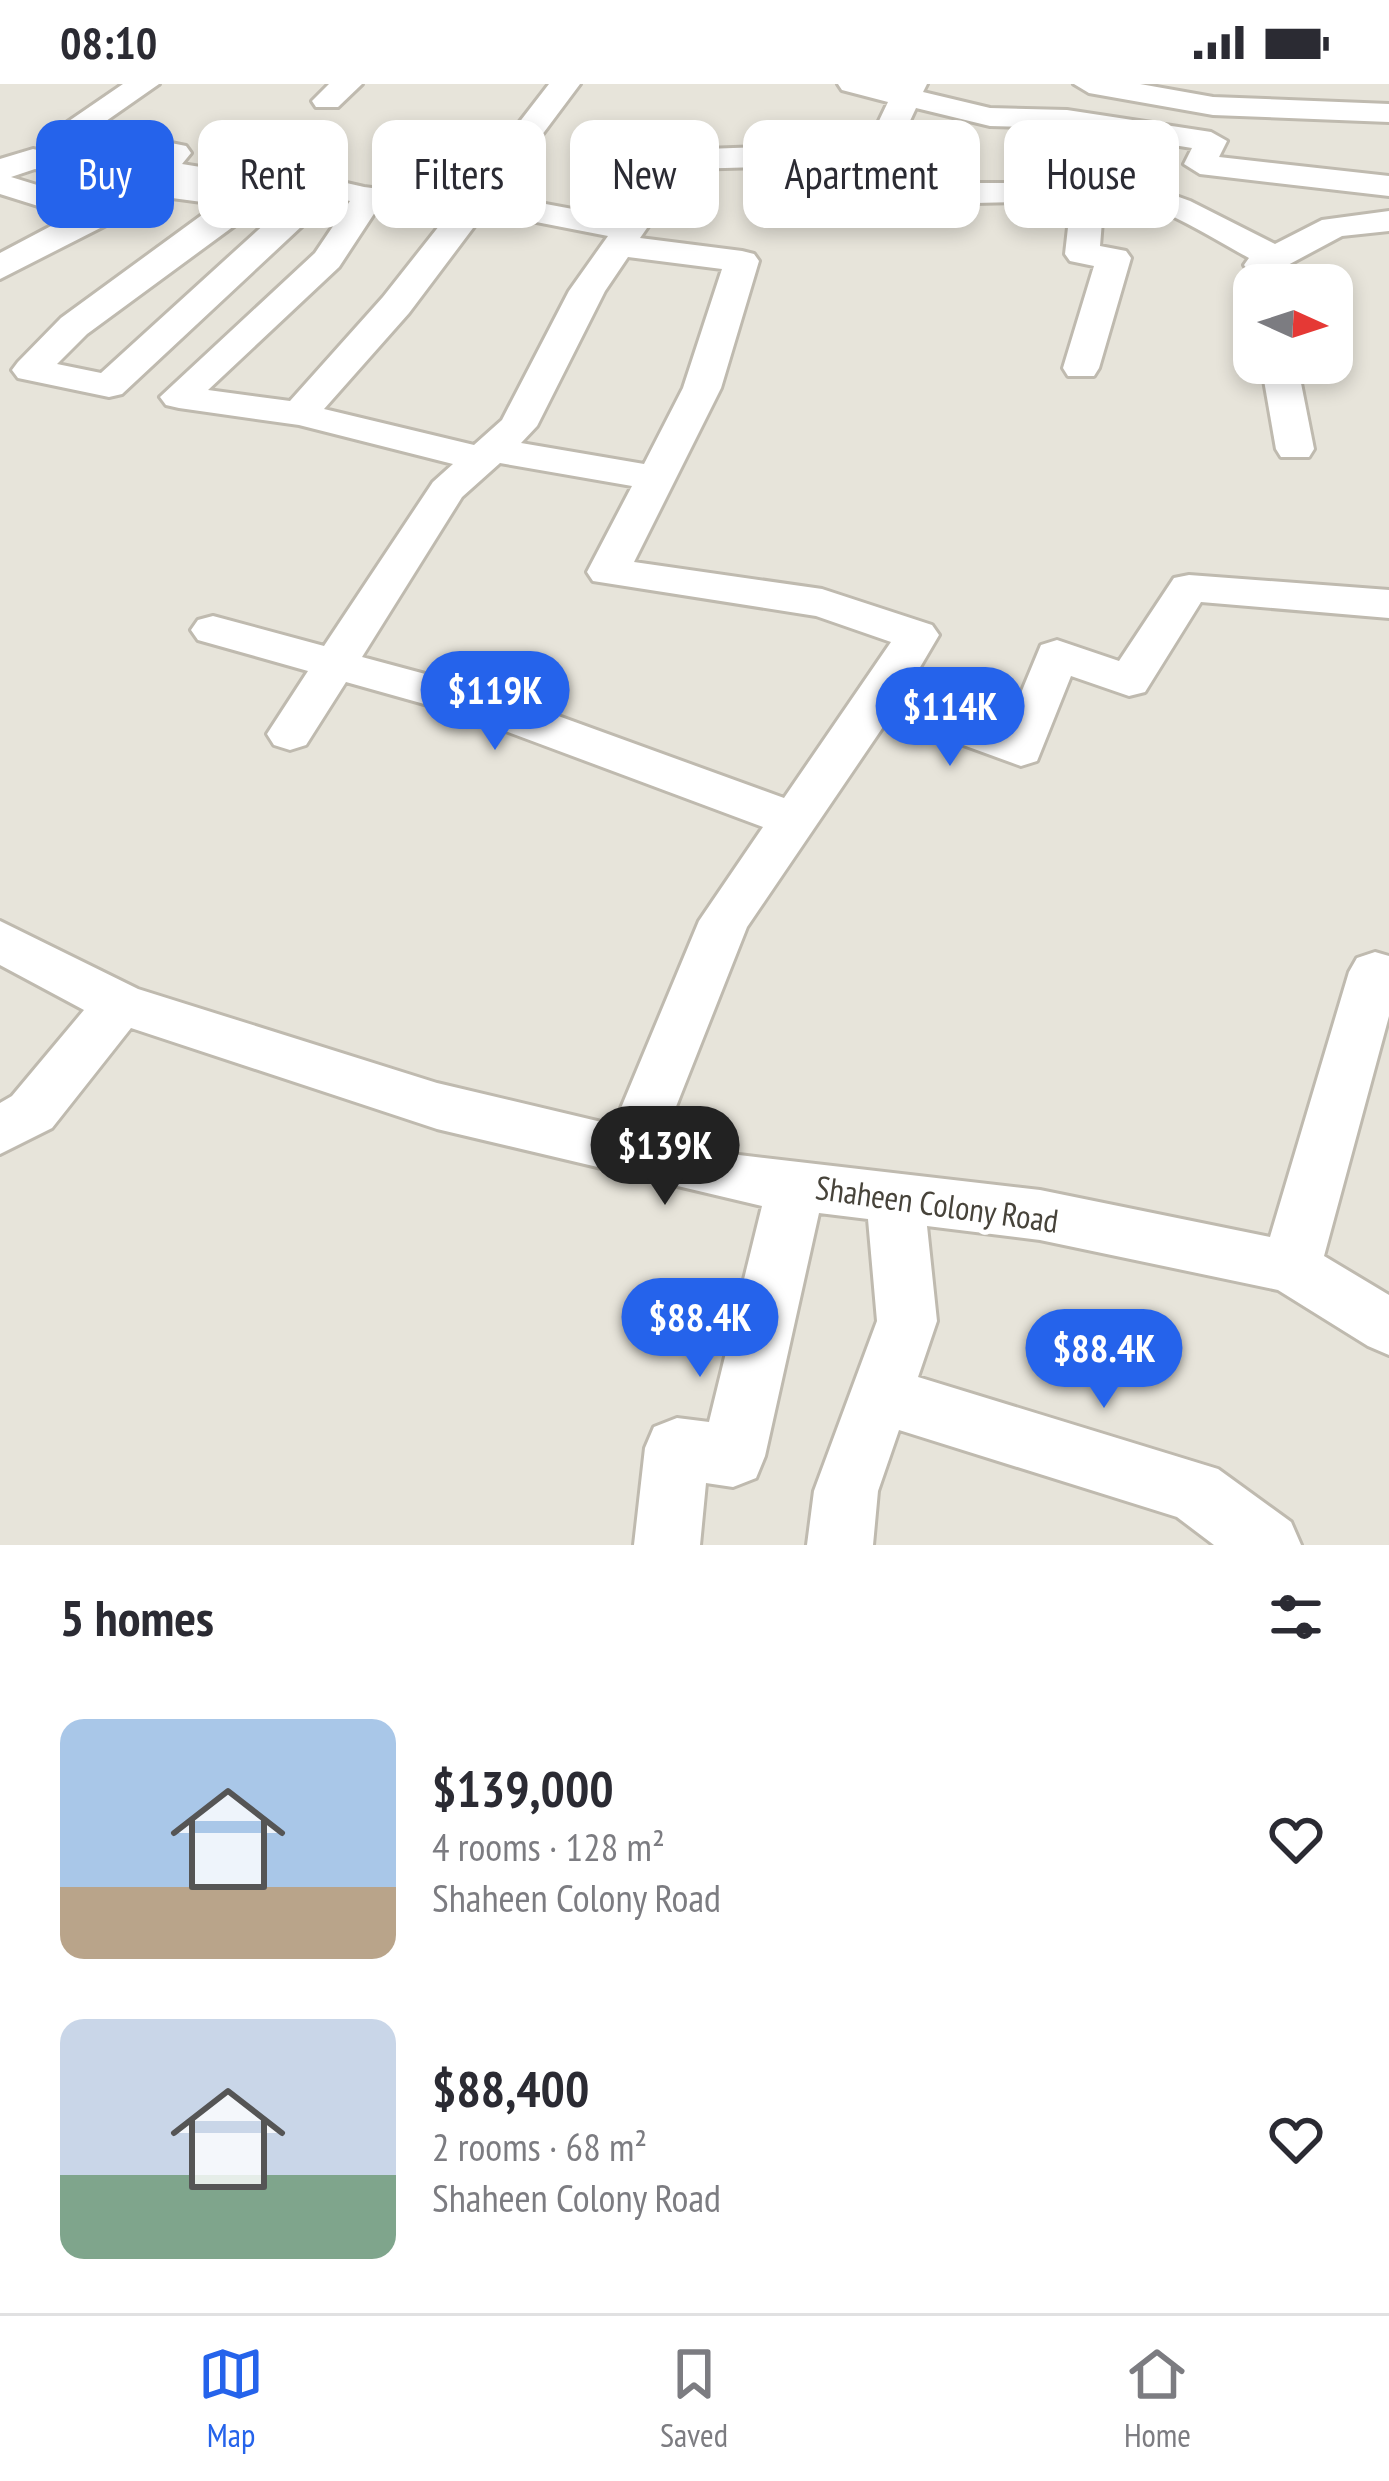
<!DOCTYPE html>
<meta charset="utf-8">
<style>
:root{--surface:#fff;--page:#f7f7f7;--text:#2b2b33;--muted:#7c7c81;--line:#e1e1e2;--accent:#2563eb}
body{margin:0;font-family:"PT Sans Narrow",sans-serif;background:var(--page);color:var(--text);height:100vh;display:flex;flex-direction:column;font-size:45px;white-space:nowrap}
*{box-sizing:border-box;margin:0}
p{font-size:39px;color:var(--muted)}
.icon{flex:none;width:66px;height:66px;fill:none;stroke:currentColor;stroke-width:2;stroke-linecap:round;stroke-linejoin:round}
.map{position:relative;height:1461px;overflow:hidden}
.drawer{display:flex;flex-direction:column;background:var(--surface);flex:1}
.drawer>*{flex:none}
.top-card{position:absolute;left:36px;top:36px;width:1317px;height:108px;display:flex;gap:24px}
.needle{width:78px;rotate:93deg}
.buttons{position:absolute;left:1233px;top:180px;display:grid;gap:24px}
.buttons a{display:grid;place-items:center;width:120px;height:120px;border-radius:24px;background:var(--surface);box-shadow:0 6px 18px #0003;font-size:60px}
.price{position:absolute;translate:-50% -102px;padding:0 27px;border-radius:42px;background:var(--accent);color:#fff;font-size:39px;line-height:78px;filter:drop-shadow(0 3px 6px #0008)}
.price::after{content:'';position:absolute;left:50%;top:72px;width:36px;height:27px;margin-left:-18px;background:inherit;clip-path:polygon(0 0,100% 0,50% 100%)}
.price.selected{background:#222;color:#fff}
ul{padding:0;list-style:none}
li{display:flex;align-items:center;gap:36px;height:300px;padding:0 60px}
li span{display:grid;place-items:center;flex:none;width:336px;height:240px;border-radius:24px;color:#555}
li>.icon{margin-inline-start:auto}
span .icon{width:144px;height:144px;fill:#fffc;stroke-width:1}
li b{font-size:51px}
h2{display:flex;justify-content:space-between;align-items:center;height:144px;padding:0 60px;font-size:51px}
.tag{padding:0 42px;border-radius:24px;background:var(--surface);box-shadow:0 6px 18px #0003;font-size:42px;line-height:108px}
.tag.selected{background:var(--accent);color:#fff}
.status{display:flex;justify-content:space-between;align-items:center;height:84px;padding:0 60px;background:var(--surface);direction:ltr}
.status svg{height:33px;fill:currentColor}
.tabs{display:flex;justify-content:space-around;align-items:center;height:168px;border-top:3px solid var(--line);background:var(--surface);font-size:33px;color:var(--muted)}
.tabs a{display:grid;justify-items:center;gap:6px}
.tabs .selected{color:var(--accent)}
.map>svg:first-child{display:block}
.residential{fill:#e7e4da;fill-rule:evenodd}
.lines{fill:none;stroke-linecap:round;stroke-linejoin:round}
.minor-casing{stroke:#bfbaaf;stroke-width:6}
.minor{fill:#fff;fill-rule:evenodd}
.labels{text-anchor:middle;stroke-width:10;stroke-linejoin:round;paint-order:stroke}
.street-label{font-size:33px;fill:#47433a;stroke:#fff}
</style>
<div class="status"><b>08:10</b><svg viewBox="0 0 49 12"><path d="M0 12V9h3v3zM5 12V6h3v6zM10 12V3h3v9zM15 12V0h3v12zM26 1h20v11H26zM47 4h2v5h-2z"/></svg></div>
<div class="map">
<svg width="1389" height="1461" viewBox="0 0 1389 1461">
<rect width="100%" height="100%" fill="#f4f2eb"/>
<path class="residential" d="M0,0H1389V1461H0ZM1254,201H1332V279H1254Z"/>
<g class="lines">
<defs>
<g id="minor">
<path d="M123,0H159L96,44L186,62L191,69L182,80L256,92L281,84L364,103L460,115L549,0H580L497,111L621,134L667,69L678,66L761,63L856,85L888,18L842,6L838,0H927L923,8L990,24L1067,26L1211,48L1227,57L1219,73L1389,92V112L1200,90L1184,80L1192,64L1067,44L990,42L916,24L886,88L975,99H1053L1118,91L1190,117L1275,160L1322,136L1389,127V147L1342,152L1286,182L1290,188L1285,195C1269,199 1254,196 1244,181L1249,174C1215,156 1141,108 1104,112L1100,162L1126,167L1131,174L1099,284L1094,292H1068L1063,284L1094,182L1070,177L1065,170L1071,117L975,119L854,104L761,83L688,85L640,154L742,167L754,170L759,177L721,304L634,478L822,505L932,541L939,551L906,607L1007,643L1041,561L1057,556L1119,577L1174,494L1189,491L1389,506V534L1201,518L1145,608L1129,612L1071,592L1037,677L1021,682L889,634L747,843L664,1053L739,1071L1040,1106L1270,1153L1349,888L1357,874L1375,868L1389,872V932L1324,1172L1389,1211V1271L1368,1262L1278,1206L1040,1156L927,1142L937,1237L918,1293L1218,1385L1291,1438L1301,1461H1214L1177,1433L899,1346L878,1407L873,1461H807L814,1407L877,1237L868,1135L819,1129L765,1372L756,1394L733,1403L706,1399L700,1461H634L645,1364L654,1343L677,1334L709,1338L762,1122L437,1045L131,944L52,1044L0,1070V1019L12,1012L84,926L0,881V837L138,905L437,999L614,1041L699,837L763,743L460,630L346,598L306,661L290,666L274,661L267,650L308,587L198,556L191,546L198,536L213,532L324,562L433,398L453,380L299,341L179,324L166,321L160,313L315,169L350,117L333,113L122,310L109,313L18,294L12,286L18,278L61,234L217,120L142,110L35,85L11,93L112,124L117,131L112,138L0,195V169L70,132L0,110V75L33,65L147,91L144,86L153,74L58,55L53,48ZM283,104L301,107L101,289L57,280L87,250L234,142L254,111ZM379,122L447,132L383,213L290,317L208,306L339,183ZM485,128L608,152L569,207L502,336L474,361L324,325L409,229ZM628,173L722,185L683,304L644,380L521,359L537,342L605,207ZM500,379L632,402L587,488L593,497L816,532L891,558L784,714L492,608L362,573L462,413Z"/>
<path d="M329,0H362L338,23H316L312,17Z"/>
<path d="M1074,0H1140L1213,13L1389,20V38L1213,31L1089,9Z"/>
<path d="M1261,279H1297L1314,365L1309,373H1281L1276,365Z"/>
</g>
</defs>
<use href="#minor" class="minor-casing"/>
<use href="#minor" class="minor"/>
</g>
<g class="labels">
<g class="street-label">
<text transform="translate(937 1120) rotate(8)" y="12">Shaheen Colony Road</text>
</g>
</g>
</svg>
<div class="buttons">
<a><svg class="needle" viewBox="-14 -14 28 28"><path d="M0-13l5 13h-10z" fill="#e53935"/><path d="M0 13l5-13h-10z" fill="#7c7c81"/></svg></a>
</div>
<b class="price" style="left:495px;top:669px">$119K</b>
<b class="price" style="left:950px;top:685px">$114K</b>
<b class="price selected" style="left:665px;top:1124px">$139K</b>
<b class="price" style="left:700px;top:1296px">$88.4K</b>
<b class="price" style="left:1104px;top:1327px">$88.4K</b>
<div class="top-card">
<a class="tag selected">Buy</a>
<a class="tag">Rent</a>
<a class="tag">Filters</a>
<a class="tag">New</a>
<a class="tag">Apartment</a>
<a class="tag">House</a>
</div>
</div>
<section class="drawer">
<h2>5 homes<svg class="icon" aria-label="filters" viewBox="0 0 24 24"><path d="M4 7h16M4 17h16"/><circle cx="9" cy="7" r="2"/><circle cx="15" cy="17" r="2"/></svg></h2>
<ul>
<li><span style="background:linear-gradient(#a9c7e8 70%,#b9a48a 0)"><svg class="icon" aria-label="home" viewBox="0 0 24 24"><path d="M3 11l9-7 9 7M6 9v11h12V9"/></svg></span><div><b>$139,000</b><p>4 rooms · 128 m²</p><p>Shaheen Colony Road</p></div><svg class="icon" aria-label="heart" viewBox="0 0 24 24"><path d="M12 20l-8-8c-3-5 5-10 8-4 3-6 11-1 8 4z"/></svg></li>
<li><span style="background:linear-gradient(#c9d6e8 65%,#7fa58c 0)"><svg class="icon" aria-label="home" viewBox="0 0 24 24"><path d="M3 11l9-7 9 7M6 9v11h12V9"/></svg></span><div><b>$88,400</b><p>2 rooms · 68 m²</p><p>Shaheen Colony Road</p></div><svg class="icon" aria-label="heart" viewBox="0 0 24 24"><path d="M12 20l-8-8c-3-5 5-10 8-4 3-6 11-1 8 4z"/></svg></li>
</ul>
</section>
<nav class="tabs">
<a class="selected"><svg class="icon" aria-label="map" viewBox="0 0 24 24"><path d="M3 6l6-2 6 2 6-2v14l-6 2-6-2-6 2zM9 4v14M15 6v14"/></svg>Map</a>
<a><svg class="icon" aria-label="saved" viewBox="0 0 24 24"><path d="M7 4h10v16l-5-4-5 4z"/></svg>Saved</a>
<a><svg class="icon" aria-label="home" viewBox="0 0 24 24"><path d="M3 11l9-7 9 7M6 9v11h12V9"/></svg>Home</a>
</nav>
